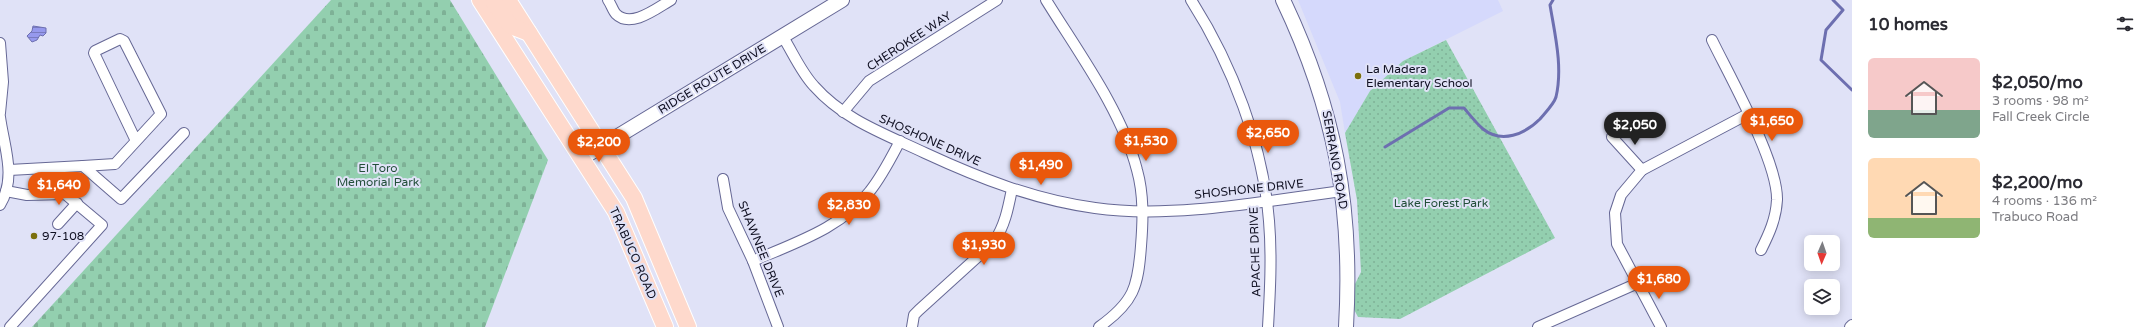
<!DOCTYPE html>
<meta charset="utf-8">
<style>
:root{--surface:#fff;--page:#f7f7f7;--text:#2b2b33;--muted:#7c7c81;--accent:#ea580c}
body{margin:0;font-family:"Varela Round",sans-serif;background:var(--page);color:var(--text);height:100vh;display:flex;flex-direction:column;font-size:15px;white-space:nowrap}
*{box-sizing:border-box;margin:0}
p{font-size:13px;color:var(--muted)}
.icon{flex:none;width:22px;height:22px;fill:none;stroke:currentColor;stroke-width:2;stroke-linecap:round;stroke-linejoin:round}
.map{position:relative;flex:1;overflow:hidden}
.panel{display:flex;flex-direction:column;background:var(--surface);width:300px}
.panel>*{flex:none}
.needle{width:26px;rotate:182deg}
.fabs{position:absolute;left:1804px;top:235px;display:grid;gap:8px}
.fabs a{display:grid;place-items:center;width:36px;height:36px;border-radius:6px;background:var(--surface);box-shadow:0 2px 10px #0003;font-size:20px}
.price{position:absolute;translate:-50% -34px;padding:0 9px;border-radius:14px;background:var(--accent);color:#fff;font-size:13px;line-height:26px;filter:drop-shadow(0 1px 2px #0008)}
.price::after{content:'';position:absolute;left:50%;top:24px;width:12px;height:9px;margin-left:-6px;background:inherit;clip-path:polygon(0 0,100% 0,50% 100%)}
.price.selected{background:#222;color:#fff}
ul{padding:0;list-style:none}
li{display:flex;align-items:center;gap:12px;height:100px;padding:0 16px}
li span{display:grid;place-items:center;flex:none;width:112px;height:80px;border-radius:6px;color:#555}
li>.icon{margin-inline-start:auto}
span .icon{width:48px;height:48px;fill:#fffc;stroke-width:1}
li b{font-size:17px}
h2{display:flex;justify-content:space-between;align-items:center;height:48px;padding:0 16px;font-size:17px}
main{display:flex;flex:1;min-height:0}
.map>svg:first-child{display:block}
.built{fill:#d5d9fc}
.cemetery{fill:url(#cemetery-stones)}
.park{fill:url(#park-dots)}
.water{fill:url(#water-rules);stroke:#6d6fb0}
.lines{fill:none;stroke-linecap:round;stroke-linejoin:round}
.stream{stroke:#6d6fb0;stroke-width:3}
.street-casing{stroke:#666895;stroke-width:12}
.secondary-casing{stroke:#666895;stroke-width:16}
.primary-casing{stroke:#fff;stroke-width:18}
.street{stroke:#fff;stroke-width:10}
.secondary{stroke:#fff;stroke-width:14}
.primary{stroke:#fed9cc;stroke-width:16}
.poi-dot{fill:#7b6f0c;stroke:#e0e2f7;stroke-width:1.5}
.labels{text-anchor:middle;stroke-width:4;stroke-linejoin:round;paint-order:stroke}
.street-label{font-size:12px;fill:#0e0e20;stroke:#e0e2f7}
.poi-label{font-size:12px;fill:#0e0e20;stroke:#e0e2f7;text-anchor:start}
.park-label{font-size:12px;fill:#234f3a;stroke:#e0e2f7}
</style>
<main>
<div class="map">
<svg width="1852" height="327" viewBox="0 0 1852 327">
<defs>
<pattern id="cemetery-stones" width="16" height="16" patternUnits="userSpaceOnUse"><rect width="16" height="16" fill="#93cfaf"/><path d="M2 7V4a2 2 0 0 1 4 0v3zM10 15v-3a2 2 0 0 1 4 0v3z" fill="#7eb196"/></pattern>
<pattern id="park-dots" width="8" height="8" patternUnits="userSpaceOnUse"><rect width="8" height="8" fill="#93cfaf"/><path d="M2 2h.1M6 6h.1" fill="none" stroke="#7eb196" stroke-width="1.8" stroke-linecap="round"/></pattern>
<pattern id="water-rules" width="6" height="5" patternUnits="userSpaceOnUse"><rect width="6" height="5" fill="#9699ed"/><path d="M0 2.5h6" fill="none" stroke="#797bc0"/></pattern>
</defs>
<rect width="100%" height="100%" fill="#e0e2f7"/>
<path class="built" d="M1298,0H1498L1503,11L1403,61L1370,91L1345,133L1340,102Z"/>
<path class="cemetery" d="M331,0H450L548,160L485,327H32Z"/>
<path class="park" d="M1446,40L1555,238L1400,319L1358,317L1348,298L1361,272L1357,200L1345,133L1370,91L1403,61Z"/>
<path class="water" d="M33,26L46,28V33L43,36L40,35L37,40L32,42L27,36L32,31Z"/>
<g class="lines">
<g class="stream">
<path d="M1833,0L1843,10L1826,30L1821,60L1852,90"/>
<path d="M1385,147L1449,108H1464C1470,115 1476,123 1483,129C1502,144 1525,134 1540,119C1545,113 1554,104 1556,97C1563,67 1555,35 1550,5L1553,0"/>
</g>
<defs>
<g id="street">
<path d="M608,0C611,4 613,11 616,14C631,29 657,8 671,0"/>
<path d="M1046,0C1078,52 1122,111 1137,170C1144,195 1143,221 1141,246C1138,287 1134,302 1099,327"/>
<path d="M1191,0C1232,64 1263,145 1269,221C1272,256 1270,292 1268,327"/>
<path d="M783,37C793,53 801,72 814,86C844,120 885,134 925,153C979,178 1035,200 1095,208C1171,219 1266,201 1342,191"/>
<path d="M1712,40C1730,77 1778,162 1777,200C1776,219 1769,234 1761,250"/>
<path d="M0,43L3,82L0,113"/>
<path d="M843,112L869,81L997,0"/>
<path d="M0,117C4,147 17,177 0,205"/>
<path d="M1612,137L1642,170"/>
<path d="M136,141L94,53L95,51L120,39L124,41L161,114L115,164L83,166L121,199L184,133"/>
<path d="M9,170L83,166"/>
<path d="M723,179L728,208L753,261L778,327"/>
<path d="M6,191L27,195L65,194L102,225L10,327"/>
<path d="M58,224L77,203"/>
<path d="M753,261C794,243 842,228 870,191C882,176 891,158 900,141"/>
<path d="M912,327L914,315L919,310L994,242C1005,225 1008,209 1012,189"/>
<path d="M1538,327L1638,283"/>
<path d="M1661,327L1617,244L1615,213L1621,195L1642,170L1748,114"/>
<path d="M1850,327L1852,325"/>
</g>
<g id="secondary">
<path d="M1283,0C1335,109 1353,207 1346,327"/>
<path d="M582,158L842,0"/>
</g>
<g id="primary">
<path d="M480,0L616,212L665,327"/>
<path d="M508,0L634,198L688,327"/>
<path d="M494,3L511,26L529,33"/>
</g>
</defs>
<use href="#street" class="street-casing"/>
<use href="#secondary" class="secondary-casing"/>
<use href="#primary" class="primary-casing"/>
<use href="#street" class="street"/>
<use href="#secondary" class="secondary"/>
<use href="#primary" class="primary"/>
</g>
<g class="poi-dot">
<circle cx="1358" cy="76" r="4"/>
<circle cx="34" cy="236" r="4"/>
</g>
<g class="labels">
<g class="street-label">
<text transform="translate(909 41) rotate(-33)" y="4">CHEROKEE WAY</text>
<text transform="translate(712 79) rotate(-31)" y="4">RIDGE ROUTE DRIVE</text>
<text transform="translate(930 140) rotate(24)" y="4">SHOSHONE DRIVE</text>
<text transform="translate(1335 160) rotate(80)" y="4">SERRANO ROAD</text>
<text transform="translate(1249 189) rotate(-6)" y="4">SHOSHONE DRIVE</text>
<text transform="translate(761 249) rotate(68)" y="4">SHAWNEE DRIVE</text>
<text transform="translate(1255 252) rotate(-92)" y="4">APACHE DRIVE</text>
<text transform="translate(633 253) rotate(66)" y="4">TRABUCO ROAD</text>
</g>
<g class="poi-label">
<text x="1366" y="73">La Madera<tspan x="1366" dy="14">Elementary School</tspan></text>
<text x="42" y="240">97-108</text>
</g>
<g class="park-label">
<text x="378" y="172">El Toro<tspan x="378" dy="14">Memorial Park</tspan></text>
<text x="1441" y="207">Lake Forest Park</text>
</g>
</g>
</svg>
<div class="fabs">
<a><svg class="needle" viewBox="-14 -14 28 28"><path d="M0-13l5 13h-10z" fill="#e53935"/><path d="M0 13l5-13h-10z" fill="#7c7c81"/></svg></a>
<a><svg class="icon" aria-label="layers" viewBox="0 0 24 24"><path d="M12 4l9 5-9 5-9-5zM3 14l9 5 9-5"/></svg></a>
</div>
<b class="price" style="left:1772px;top:142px">$1,650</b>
<b class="price selected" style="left:1635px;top:146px">$2,050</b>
<b class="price" style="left:1268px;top:154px">$2,650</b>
<b class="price" style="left:1146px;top:162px">$1,530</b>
<b class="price" style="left:599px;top:163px">$2,200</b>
<b class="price" style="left:1041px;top:186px">$1,490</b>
<b class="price" style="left:59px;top:206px">$1,640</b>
<b class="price" style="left:849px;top:226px">$2,830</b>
<b class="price" style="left:984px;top:266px">$1,930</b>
<b class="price" style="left:1659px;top:300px">$1,680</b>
</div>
<section class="panel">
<h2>10 homes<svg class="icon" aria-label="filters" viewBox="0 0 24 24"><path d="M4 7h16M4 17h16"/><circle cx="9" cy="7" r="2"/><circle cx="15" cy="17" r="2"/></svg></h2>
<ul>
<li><span style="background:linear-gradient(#f6c9c9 65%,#7fa58c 0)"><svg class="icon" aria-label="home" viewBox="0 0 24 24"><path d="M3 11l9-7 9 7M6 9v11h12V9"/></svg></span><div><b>$2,050/mo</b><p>3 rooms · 98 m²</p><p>Fall Creek Circle</p></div></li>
<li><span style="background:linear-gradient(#ffd9b3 75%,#8fb573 0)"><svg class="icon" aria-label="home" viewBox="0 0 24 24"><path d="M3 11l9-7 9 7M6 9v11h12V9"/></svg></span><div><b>$2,200/mo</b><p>4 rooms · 136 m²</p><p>Trabuco Road</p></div></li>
</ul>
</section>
</main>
